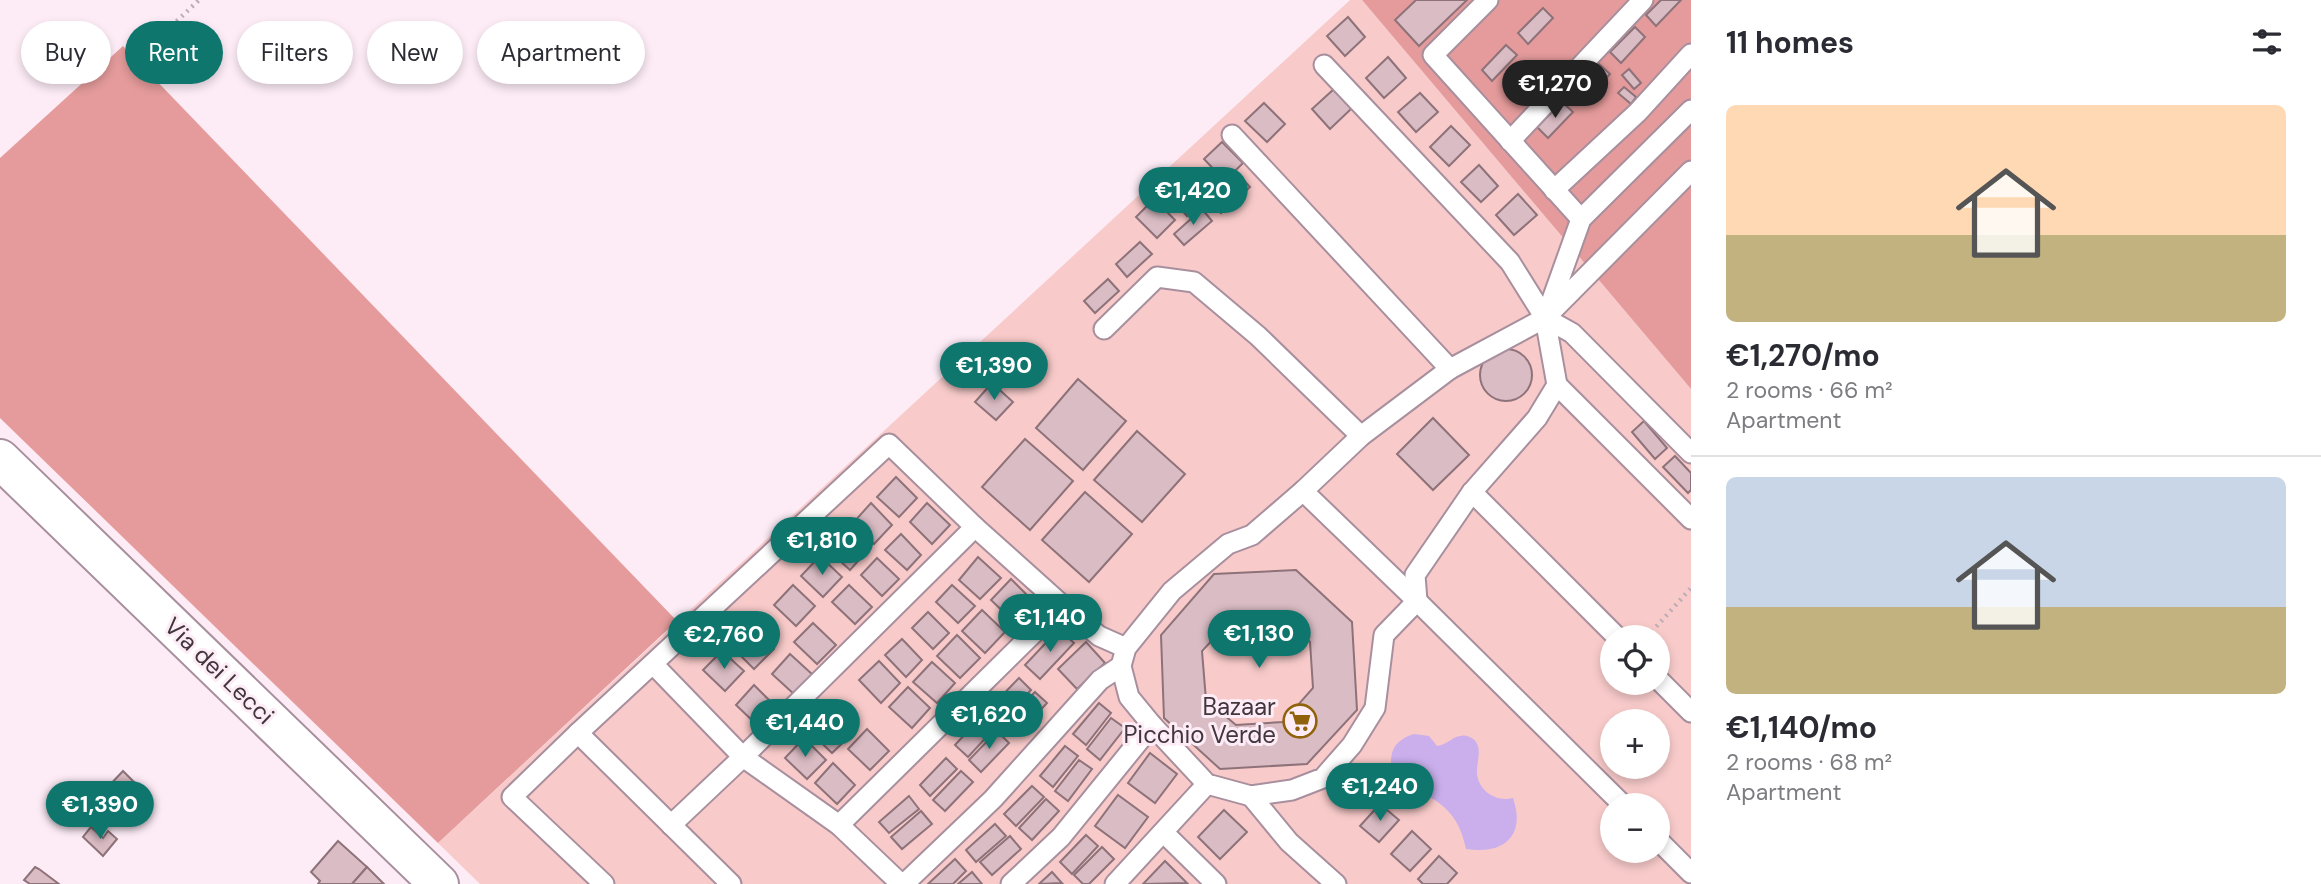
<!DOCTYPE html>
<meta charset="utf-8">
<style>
:root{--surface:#fff;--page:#f2f2f3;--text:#2b2b33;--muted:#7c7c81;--line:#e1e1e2;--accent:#0f766e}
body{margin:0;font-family:"DM Sans",sans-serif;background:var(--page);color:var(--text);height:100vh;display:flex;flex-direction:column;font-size:26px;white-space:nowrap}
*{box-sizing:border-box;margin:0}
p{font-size:23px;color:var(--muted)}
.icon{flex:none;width:38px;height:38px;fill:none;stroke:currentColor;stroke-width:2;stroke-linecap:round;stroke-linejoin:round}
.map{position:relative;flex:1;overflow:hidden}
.details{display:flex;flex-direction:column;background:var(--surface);width:630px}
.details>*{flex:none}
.banner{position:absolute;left:21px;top:21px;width:665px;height:63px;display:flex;gap:14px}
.fabs{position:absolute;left:1600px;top:625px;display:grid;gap:14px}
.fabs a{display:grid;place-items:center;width:70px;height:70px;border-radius:50%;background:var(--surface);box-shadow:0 4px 10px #0003;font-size:35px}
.price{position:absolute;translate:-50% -60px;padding:0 16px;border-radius:24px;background:var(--accent);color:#fff;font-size:23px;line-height:46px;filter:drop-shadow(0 2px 4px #0008)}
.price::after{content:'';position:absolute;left:50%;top:42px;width:21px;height:16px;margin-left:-10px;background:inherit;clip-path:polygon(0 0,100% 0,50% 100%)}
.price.selected{background:#222;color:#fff}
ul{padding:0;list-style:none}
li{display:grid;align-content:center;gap:14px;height:371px;padding:0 35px}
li+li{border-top:2px solid var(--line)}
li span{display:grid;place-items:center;height:217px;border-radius:10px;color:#555}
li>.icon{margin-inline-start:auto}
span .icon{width:126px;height:126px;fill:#fffc;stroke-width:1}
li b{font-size:30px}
h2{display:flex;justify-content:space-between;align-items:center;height:84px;padding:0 35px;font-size:30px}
.tag{padding:0 24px;border-radius:32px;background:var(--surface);box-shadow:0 4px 10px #0003;font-size:24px;line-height:63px}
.tag.selected{background:var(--accent);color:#fff}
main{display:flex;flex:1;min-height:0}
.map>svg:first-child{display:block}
.green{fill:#f8cbca;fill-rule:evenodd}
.forest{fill:#e59b9b}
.water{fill:#caafec}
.building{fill:#dabcc4;stroke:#8e7279;stroke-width:2;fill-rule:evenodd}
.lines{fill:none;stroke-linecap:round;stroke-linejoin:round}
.lane-casing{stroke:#a88f9e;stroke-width:23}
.secondary-casing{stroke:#a88f9e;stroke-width:42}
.path{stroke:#baacb5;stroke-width:4.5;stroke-dasharray:2 5;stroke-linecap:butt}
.lane{stroke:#fff;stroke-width:19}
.secondary{stroke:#fff;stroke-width:38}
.labels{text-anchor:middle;stroke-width:6;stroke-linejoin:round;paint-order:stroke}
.street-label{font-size:24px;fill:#40363c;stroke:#fdecf6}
.poi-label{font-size:24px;fill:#40363c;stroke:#fdecf6;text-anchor:end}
</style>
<main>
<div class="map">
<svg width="1691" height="884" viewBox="0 0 1691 884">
<rect width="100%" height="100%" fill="#fdecf6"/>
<path class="green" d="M1350,0H1362L1691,389V884H480L438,843ZM1612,637H1657V682H1612ZM1612,721H1657V766H1612ZM1612,805H1657V850H1612Z"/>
<g class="forest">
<path d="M1362,0H1691V389Z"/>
<path d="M123,46L677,621L438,843L0,418V158Z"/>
</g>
<path class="water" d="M1414,734L1429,736L1437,746C1448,745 1455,733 1467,736C1486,742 1476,760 1477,774C1479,792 1497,802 1513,798C1526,836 1504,855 1466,849C1457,804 1431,797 1393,780C1389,757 1389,742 1414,734Z"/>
<g class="building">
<path d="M1416,0H1467L1419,46L1395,20Z"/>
<path d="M1661,0H1681L1656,26L1646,15Z"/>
<path d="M1543,8L1553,18L1528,44L1518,33Z"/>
<path d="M1348,17L1365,37L1345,56L1327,36Z"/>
<path d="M1635,27L1645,37L1621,63L1610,52Z"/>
<path d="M1506,45L1517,55L1492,81L1482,70Z"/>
<path d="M1388,57L1406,78L1384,98L1366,78Z"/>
<path d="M1599,64L1610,74L1585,100L1574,89Z"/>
<path d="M1629,69L1641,83L1634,89L1622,75Z"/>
<path d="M1624,87L1636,97L1631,104L1618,93Z"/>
<path d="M1334,89L1352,108L1330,129L1312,109Z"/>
<path d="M1420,93L1438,112L1416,132L1398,112Z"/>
<path d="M1562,102L1573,112L1548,138L1537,127Z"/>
<path d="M1264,103L1285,124L1267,142L1245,121Z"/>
<path d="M1451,126L1470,145L1449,166L1430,147Z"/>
<path d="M1222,142L1243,163L1225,181L1204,159Z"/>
<path d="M1479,165L1498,186L1481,202L1461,182Z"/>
<path d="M1239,175L1250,187L1221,213L1210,202Z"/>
<path d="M1186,176L1207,197L1187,216L1167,194Z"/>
<path d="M1518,194L1537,215L1514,235L1496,215Z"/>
<path d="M1154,199L1175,220L1157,238L1136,217Z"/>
<path d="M1202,209L1212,221L1184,245L1174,234Z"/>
<path d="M1140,242L1152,254L1127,277L1116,264Z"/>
<path d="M1108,279L1119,291L1095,313L1084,301Z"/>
<circle cx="1506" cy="375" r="26"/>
<path d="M1078,379L1126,421L1083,470L1036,428Z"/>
<path d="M992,383L1013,402L996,420L975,402Z"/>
<path d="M1433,418L1469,455L1433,490L1397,454Z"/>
<path d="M1644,421L1667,448L1655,459L1632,432Z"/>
<path d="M1137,431L1185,474L1142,522L1094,480Z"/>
<path d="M1025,439L1073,481L1030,530L982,487Z"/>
<path d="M1675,456L1691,473V490L1688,493L1663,467Z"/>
<path d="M896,477L917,498L899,517L877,497Z"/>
<path d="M1085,492L1132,534L1089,582L1042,540Z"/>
<path d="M871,503L892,525L874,544L853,523Z"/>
<path d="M927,503L950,525L932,544L910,522Z"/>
<path d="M844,530L867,551L850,570L827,549Z"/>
<path d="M901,534L921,555L907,570L885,550Z"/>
<path d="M820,556L842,577L823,597L801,576Z"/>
<path d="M978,557L1001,578L980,599L959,580Z"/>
<path d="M877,558L899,579L882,596L861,575Z"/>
<path d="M1296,570L1352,622L1357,710L1307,764L1220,769L1164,718L1161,635L1214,574ZM1279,614L1310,642L1313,688L1283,722L1236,725L1206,700L1202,651L1232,619Z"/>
<path d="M1011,579L1033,601L1014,622L991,600Z"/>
<path d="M793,585L815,606L796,626L774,605Z"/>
<path d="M849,585L872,607L855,624L832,602Z"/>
<path d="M952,585L975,606L958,623L936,602Z"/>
<path d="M982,610L1005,632L985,653L962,631Z"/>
<path d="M928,612L949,633L933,649L912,628Z"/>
<path d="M813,623L836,645L817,664L794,642Z"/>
<path d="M752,628L774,649L754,669L733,648Z"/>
<path d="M1059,629L1074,643L1040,679L1025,665Z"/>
<path d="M957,635L980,658L960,678L937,656Z"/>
<path d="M902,639L922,660L906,677L885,655Z"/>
<path d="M1086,642L1105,663L1077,689L1058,669Z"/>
<path d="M722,651L744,671L725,691L703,670Z"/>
<path d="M790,654L813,675L795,695L772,674Z"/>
<path d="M879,661L900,683L881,703L859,680Z"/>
<path d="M932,662L955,683L937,703L913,682Z"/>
<path d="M1019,678L1031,690L1003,719L991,707Z"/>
<path d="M754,685L776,707L757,725L736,705Z"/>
<path d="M908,687L930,708L912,728L889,707Z"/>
<path d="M1035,692L1047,703L1019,733L1007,721Z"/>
<path d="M1099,703L1111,713L1086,745L1073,734Z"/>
<path d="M830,711L852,734L832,753L810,732Z"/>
<path d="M981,717L994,729L968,757L955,745Z"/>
<path d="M1111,718L1125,728L1100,760L1087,749Z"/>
<path d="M867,729L889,751L870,770L848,749Z"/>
<path d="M997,731L1009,743L981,772L969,760Z"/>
<path d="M804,738L826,760L807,779L785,758Z"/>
<path d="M1065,746L1078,756L1053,787L1040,776Z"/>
<path d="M1150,753L1177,774L1155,803L1128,783Z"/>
<path d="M946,758L957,769L930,796L920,785Z"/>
<path d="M1079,760L1092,769L1068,801L1055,791Z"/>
<path d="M833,763L855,785L837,804L815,783Z"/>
<path d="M123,771L151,799L142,808L128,795L120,803L106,789Z"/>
<path d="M961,771L973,782L945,811L933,800Z"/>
<path d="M1032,786L1044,797L1016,826L1004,814Z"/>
<path d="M1118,795L1148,817L1125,848L1095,826Z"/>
<path d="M909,796L919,809L889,833L879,822Z"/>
<path d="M1046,799L1059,811L1032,840L1019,828Z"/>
<path d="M1380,804L1399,820L1379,842L1360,826Z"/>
<path d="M1224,810L1247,832L1220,859L1198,837Z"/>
<path d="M921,811L932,824L902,849L891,837Z"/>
<path d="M995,824L1006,836L976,862L966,850Z"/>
<path d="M91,827L103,838L108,831L117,839L103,856L83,837Z"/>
<path d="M1412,831L1431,849L1410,871L1391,854Z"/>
<path d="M1086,835L1098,846L1072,874L1060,862Z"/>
<path d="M1010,836L1021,849L992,875L980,862Z"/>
<path d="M338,841L367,867L352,884H318L320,881L311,872Z"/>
<path d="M1102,847L1114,859L1089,884H1083L1074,875Z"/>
<path d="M1439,856L1457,873L1447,884H1423L1418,879Z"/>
<path d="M955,859L966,871L953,884H928Z"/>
<path d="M1165,861L1187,883L1143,884Z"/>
<path d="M35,867L39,869L59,884H30L24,880Z"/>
<path d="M367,867L384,884H352Z"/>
<path d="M972,872L982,884H958Z"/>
<path d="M1052,872L1062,883L1039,884Z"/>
</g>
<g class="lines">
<defs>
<g id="lane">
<path d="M1488,0L1433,55L1581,219"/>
<path d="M1324,65L1510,262L1545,318L1557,385L1537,418L1472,492L1415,575L1417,601L1384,635L1375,708L1352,745L1323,778L1292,790L1251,796L1207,784L1152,725L1129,697L1121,666L1126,648L1172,591L1228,544L1252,535L1303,491L1361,436L1450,369L1545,318L1691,171"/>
<path d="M1232,135L1450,369"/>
<path d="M1510,141L1643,0"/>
<path d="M1554,190L1638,112L1691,54"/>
<path d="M1548,311L1581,219L1691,110"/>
<path d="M1545,318L1572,333L1691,453"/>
<path d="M1104,329L1157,277L1194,282L1258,336L1361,436"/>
<path d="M1557,385L1691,519"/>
<path d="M1303,491L1417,601L1623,805"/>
<path d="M1472,492L1617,637"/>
<path d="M653,664L743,757L839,825L901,884"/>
<path d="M1657,678L1691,712"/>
<path d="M578,733L731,884"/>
<path d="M1251,796L1289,842L1336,884"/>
<path d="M671,825L743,757L975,527"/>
<path d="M839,825L1062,605"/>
<path d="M1164,833L1216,884"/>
<path d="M1657,839L1691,873"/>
<path d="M604,884L512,797L578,733L889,444L975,527L1062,605L1099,636L1126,648"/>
<path d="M904,884L993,799L1100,680L1121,666"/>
<path d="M1011,884L1061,837L1152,725"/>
<path d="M1115,884L1207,784"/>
</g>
<path id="secondary" d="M0,459L439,884"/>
</defs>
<use href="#lane" class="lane-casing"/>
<use href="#secondary" class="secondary-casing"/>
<g class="path">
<path d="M141,55L199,0"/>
<path d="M1647,637L1691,588"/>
</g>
<use href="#lane" class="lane"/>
<use href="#secondary" class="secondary"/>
</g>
<defs>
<symbol id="supermarket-ring" viewBox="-11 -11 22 22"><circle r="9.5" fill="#fdecf6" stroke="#90620c" stroke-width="1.5"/><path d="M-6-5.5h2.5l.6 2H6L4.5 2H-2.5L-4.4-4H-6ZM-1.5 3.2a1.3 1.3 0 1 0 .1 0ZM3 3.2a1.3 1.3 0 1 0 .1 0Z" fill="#90620c"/></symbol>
</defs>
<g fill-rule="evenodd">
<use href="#supermarket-ring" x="1281" y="702" width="38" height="38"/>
</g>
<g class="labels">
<g class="street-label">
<text transform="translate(219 671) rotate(44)" y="8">Via dei Lecci</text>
</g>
<g class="poi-label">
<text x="1276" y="715">Bazaar<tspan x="1276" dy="28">Picchio Verde</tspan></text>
</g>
</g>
</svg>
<div class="fabs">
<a><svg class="icon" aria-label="locate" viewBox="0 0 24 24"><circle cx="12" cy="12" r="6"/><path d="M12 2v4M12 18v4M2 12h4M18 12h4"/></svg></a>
<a>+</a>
<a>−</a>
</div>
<b class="price selected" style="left:1555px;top:120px">€1,270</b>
<b class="price" style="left:1193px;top:227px">€1,420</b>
<b class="price" style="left:994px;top:402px">€1,390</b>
<b class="price" style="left:822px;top:577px">€1,810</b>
<b class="price" style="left:1050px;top:654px">€1,140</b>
<b class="price" style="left:1259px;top:670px">€1,130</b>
<b class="price" style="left:724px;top:671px">€2,760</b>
<b class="price" style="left:989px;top:751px">€1,620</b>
<b class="price" style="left:805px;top:759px">€1,440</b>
<b class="price" style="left:1380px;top:823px">€1,240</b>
<b class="price" style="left:100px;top:841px">€1,390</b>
<div class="banner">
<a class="tag">Buy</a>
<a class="tag selected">Rent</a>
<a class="tag">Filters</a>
<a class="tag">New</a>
<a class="tag">Apartment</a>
</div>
</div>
<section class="details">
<h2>11 homes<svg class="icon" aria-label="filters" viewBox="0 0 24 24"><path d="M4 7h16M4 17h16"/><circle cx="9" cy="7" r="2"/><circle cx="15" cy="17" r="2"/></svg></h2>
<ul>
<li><span style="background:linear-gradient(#ffd9b3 60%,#c2b280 0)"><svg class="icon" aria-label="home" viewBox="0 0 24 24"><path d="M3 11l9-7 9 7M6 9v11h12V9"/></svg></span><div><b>€1,270/mo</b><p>2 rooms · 66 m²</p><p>Apartment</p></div></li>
<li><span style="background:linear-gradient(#c9d6e8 60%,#c2b280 0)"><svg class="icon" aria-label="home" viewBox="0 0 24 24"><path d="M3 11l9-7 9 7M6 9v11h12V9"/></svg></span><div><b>€1,140/mo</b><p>2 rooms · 68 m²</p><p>Apartment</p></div></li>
</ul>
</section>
</main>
